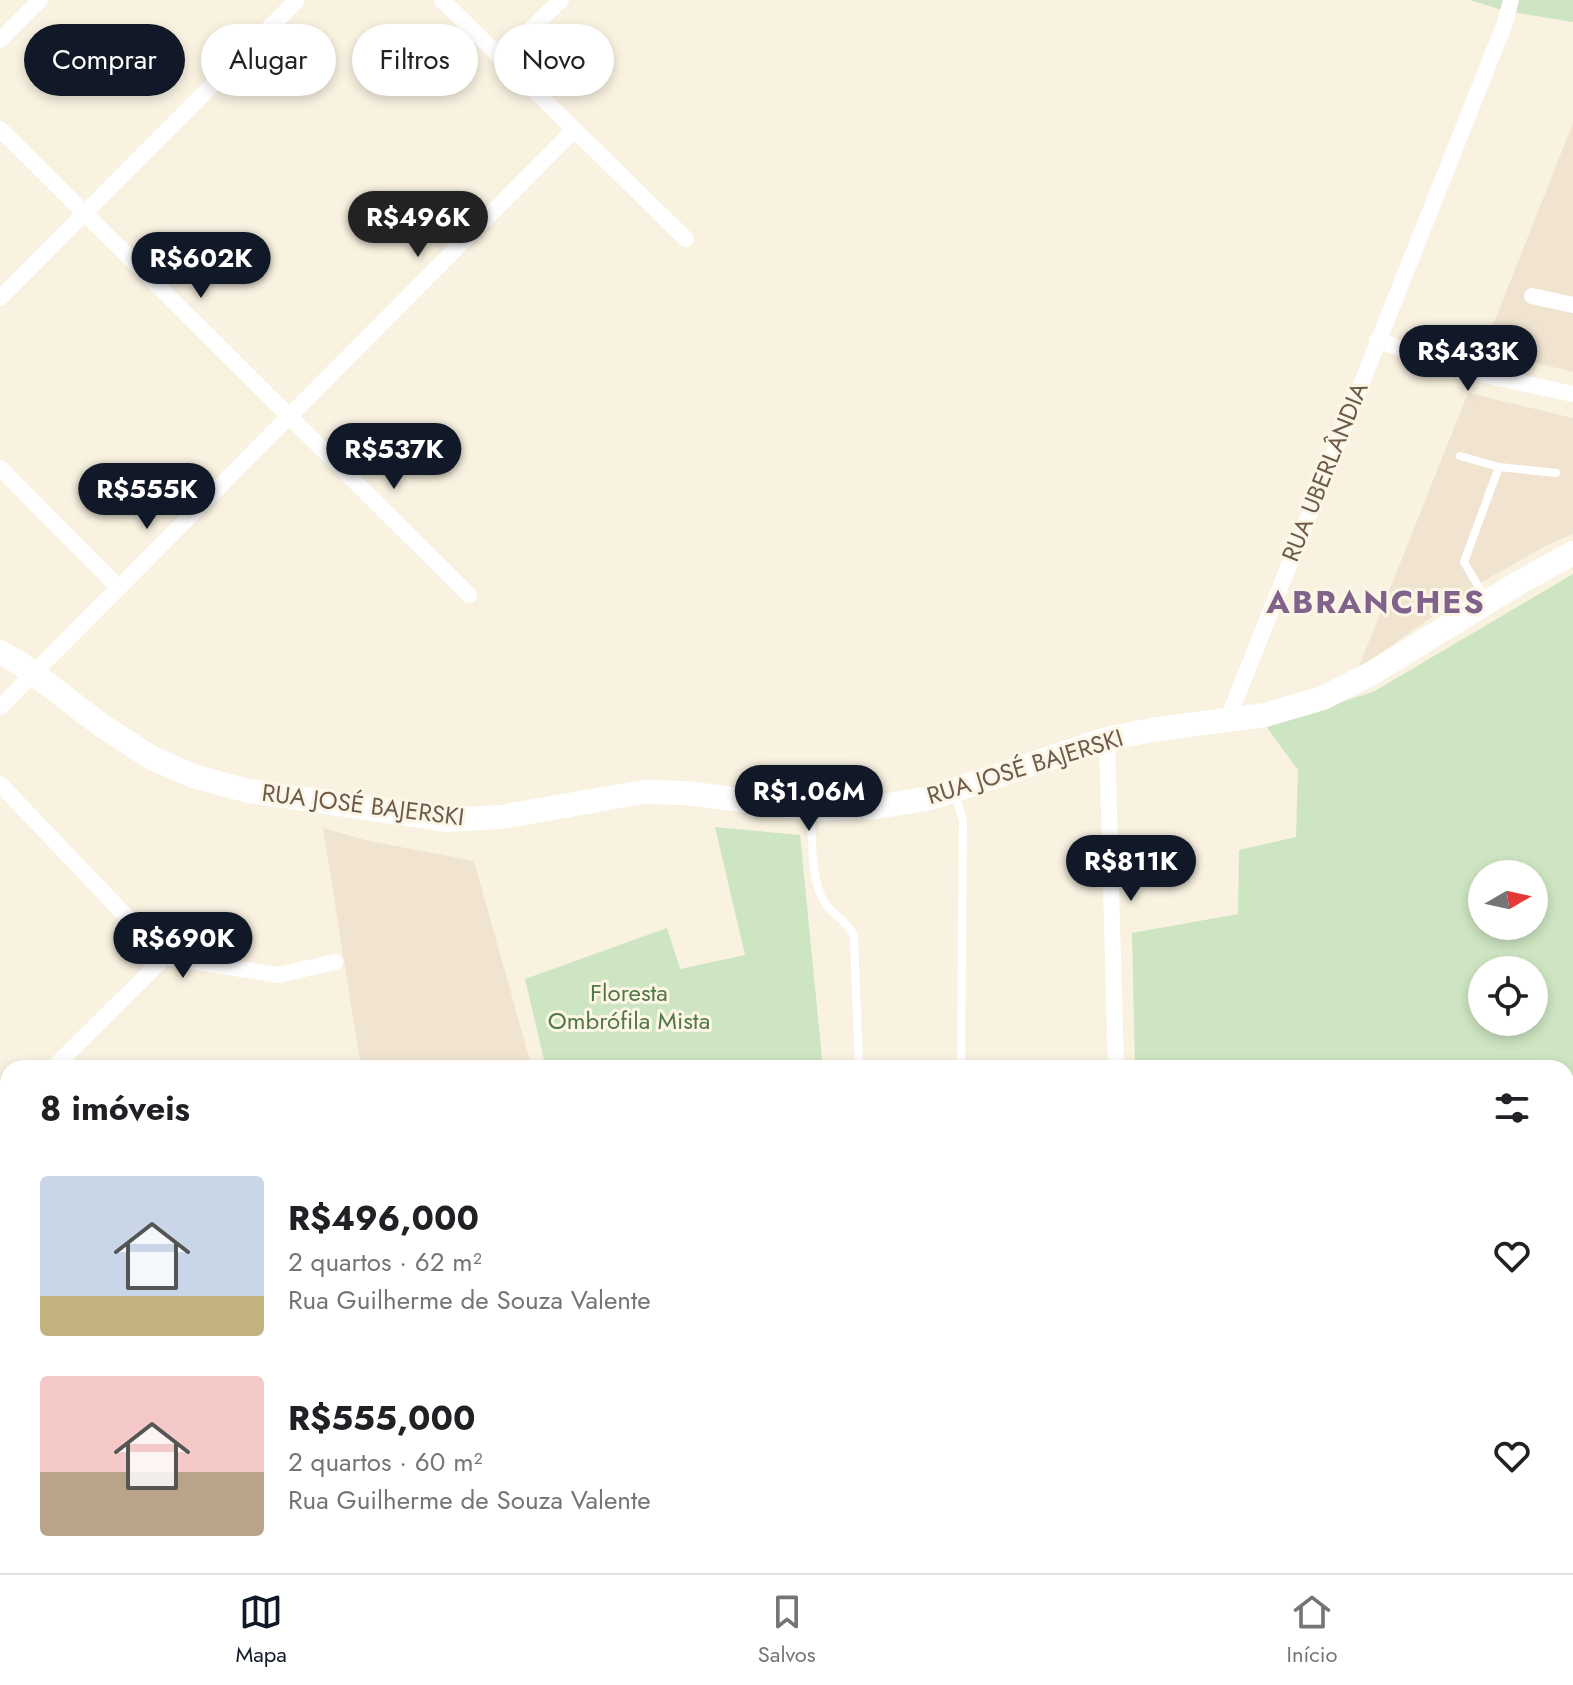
<!DOCTYPE html>
<html lang="pt">
<meta charset="utf-8">
<style>
:root{--surface:#fff;--page:#f6f6f6;--text:#202124;--muted:#757577;--line:#e0e0e0;--accent:#111827}
body{margin:0;font-family:Jost,sans-serif;background:var(--page);color:var(--text);height:100vh;display:flex;flex-direction:column;font-size:30px;white-space:nowrap}
*{box-sizing:border-box;margin:0}
p{font-size:26px;color:var(--muted)}
.icon{flex:none;width:44px;height:44px;fill:none;stroke:currentColor;stroke-width:2;stroke-linecap:round;stroke-linejoin:round}
.map{position:relative;flex:1;overflow:hidden}
.drawer{position:absolute;left:0px;top:1060px;width:1574px;height:514px;display:flex;flex-direction:column;background:var(--surface);border-radius:24px 24px 0 0;box-shadow:0 4px 12px #0003}
.drawer>*{flex:none}
.hud{position:absolute;left:24px;top:24px;width:800px;height:72px;display:flex;gap:16px}
.needle{width:52px;rotate:81deg}
.tools{position:absolute;left:1468px;top:860px;display:grid;gap:16px}
.tools a{display:grid;place-items:center;width:80px;height:80px;border-radius:50%;background:var(--surface);box-shadow:0 4px 12px #0003;font-size:40px}
.price{position:absolute;translate:-50% -68px;padding:0 18px;border-radius:28px;background:var(--accent);color:#fff;font-size:26px;line-height:52px;filter:drop-shadow(0 2px 4px #0008)}
.price::after{content:'';position:absolute;left:50%;top:48px;width:24px;height:18px;margin-left:-12px;background:inherit;clip-path:polygon(0 0,100% 0,50% 100%)}
.price.current{background:#222;color:#fff}
ul{padding:0;list-style:none}
li{display:flex;align-items:center;gap:24px;height:200px;padding:0 40px}
li span{display:grid;place-items:center;flex:none;width:224px;height:160px;border-radius:8px;color:#555}
li>.icon{margin-inline-start:auto}
span .icon{width:96px;height:96px;fill:#fffc;stroke-width:1}
li b{font-size:34px}
h2{display:flex;justify-content:space-between;align-items:center;height:96px;padding:0 40px;font-size:34px}
.chip{padding:0 28px;border-radius:36px;background:var(--surface);box-shadow:0 4px 12px #0003;font-size:28px;line-height:72px}
.chip.current{background:var(--accent);color:#fff}
.tabs{display:flex;justify-content:space-around;align-items:center;height:112px;border-top:2px solid var(--line);background:var(--surface);font-size:22px;color:var(--muted)}
.tabs a{display:grid;justify-items:center;gap:4px}
.tabs .current{color:var(--accent)}
.map>svg:first-child{display:block}
.residential{fill:#f0e4d1}
.green{fill:#cde5c2;fill-rule:evenodd}
.lines{fill:none;stroke-linecap:round;stroke-linejoin:round}
.stream{stroke:#a0c5d1;stroke-width:5}
.lane{stroke:#fff;stroke-width:8}
.street{stroke:#fff;stroke-width:16}
.secondary{stroke:#fff;stroke-width:24}
.labels{text-anchor:middle;stroke-width:6;stroke-linejoin:round;paint-order:stroke}
.street-label{font-size:24px;fill:#6e5b4b;stroke:#fdf6e7}
.park-label{font-size:24px;fill:#517847;stroke:#fdf6e7}
.district-label{font-size:32px;font-weight:bold;letter-spacing:2px;fill:#80638a;stroke:#fdf6e7}
</style>
<div class="map">
<svg width="1573" height="1573" viewBox="0 0 1573 1573">
<rect width="100%" height="100%" fill="#f9f2e1"/>
<g class="residential">
<path d="M1573,123V372L1483,350Z"/>
<path d="M1468,393L1573,418V534L1547,545L1477,585L1358,669Z"/>
<path d="M323,828L369,841L474,861L532,1068H361Z"/>
</g>
<g class="green">
<path d="M1470,0H1573V22L1505,11Z"/>
<path d="M1573,574V1188L1566,1186V1068H1135L1132,933L1238,914L1239,850L1296,837L1298,770L1265,725L1373,692ZM1482,874H1534V926H1482ZM1482,970H1534V1022H1482Z"/>
<path d="M715,827L800,835L823,1068H546L525,979L667,928L680,969L745,955Z"/>
<path d="M1573,1459V1573H1560L1558,1566H1566V1492Z"/>
<path d="M541,1566H745L727,1573H535Z"/>
<path d="M1192,1566H1514V1573H1191Z"/>
</g>
<g class="lines">
<g class="stream">
<path d="M1566,1544H1573"/>
<path d="M800,1566L814,1572L832,1566"/>
<path d="M647,1573L660,1566"/>
</g>
<g class="lane">
<path d="M1460,456L1499,467L1556,473"/>
<path d="M1485,598L1464,562L1499,467"/>
<path d="M955,794L963,821L961,1068"/>
<path d="M810,810C813,837 810,873 822,898C829,914 847,919 854,936L859,1068"/>
<path d="M1566,1320L1573,1324"/>
</g>
<g class="street">
<path d="M442,0L686,239"/>
<path d="M0,40L40,0"/>
<path d="M501,58L561,0"/>
<path d="M0,129L469,595"/>
<path d="M1532,296L1573,305"/>
<path d="M0,298L297,0"/>
<path d="M1377,340L1456,369L1573,394"/>
<path d="M0,468L119,588"/>
<path d="M0,707L574,130"/>
<path d="M1227,721L1505,23L1511,0"/>
<path d="M1107,739L1116,1068"/>
<path d="M0,784L165,957"/>
<path d="M53,1068L165,957L278,975L335,962"/>
<path d="M0,1121L8,1113"/>
<path d="M0,1167L8,1175"/>
<path d="M1566,1414L1573,1394"/>
<path d="M0,1531L8,1523"/>
<path d="M0,1557L8,1565"/>
<path d="M398,1566L405,1573"/>
<path d="M1130,1566V1573"/>
<path d="M1527,1566V1573"/>
<path d="M361,1573L368,1566"/>
</g>
<path class="secondary" d="M0,652L21,664L101,725L152,758L196,777L249,791L446,820L501,817L643,792L687,793L810,809L877,807L930,798L1107,739L1151,730L1265,715L1323,698L1374,672L1520,582L1573,553"/>
</g>
<g class="labels">
<g class="street-label">
<text transform="translate(1325 472) rotate(-68)" y="8">RUA UBERLÂNDIA</text>
<text transform="translate(1025 767) rotate(-17)" y="8">RUA JOSÉ BAJERSKI</text>
<text transform="translate(363 805) rotate(7)" y="8">RUA JOSÉ BAJERSKI</text>
</g>
<g class="park-label">
<text x="629" y="1001">Floresta<tspan x="629" dy="28">Ombrófila Mista</tspan></text>
</g>
<g class="district-label">
<text x="1376" y="613">ABRANCHES</text>
</g>
</g>
</svg>
<div class="tools">
<a><svg class="needle" viewBox="-14 -14 28 28"><path d="M0-13l5 13h-10z" fill="#e53935"/><path d="M0 13l5-13h-10z" fill="#757577"/></svg></a>
<a><svg class="icon" aria-label="locate" viewBox="0 0 24 24"><circle cx="12" cy="12" r="6"/><path d="M12 2v4M12 18v4M2 12h4M18 12h4"/></svg></a>
</div>
<b class="price current" style="left:418px;top:259px">R$496K</b>
<b class="price" style="left:201px;top:300px">R$602K</b>
<b class="price" style="left:1468px;top:393px">R$433K</b>
<b class="price" style="left:394px;top:491px">R$537K</b>
<b class="price" style="left:147px;top:531px">R$555K</b>
<b class="price" style="left:809px;top:833px">R$1.06M</b>
<b class="price" style="left:1131px;top:903px">R$811K</b>
<b class="price" style="left:183px;top:980px">R$690K</b>
<div class="hud">
<a class="chip current">Comprar</a>
<a class="chip">Alugar</a>
<a class="chip">Filtros</a>
<a class="chip">Novo</a>
</div>
<section class="drawer">
<h2>8 imóveis<svg class="icon" aria-label="filters" viewBox="0 0 24 24"><path d="M4 7h16M4 17h16"/><circle cx="9" cy="7" r="2"/><circle cx="15" cy="17" r="2"/></svg></h2>
<ul>
<li><span style="background:linear-gradient(#c9d6e8 75%,#c2b280 0)"><svg class="icon" aria-label="home" viewBox="0 0 24 24"><path d="M3 11l9-7 9 7M6 9v11h12V9"/></svg></span><div><b>R$496,000</b><p>2 quartos · 62 m²</p><p>Rua Guilherme de Souza Valente</p></div><svg class="icon" aria-label="heart" viewBox="0 0 24 24"><path d="M12 20l-8-8c-3-5 5-10 8-4 3-6 11-1 8 4z"/></svg></li>
<li><span style="background:linear-gradient(#f6c9c9 60%,#b9a48a 0)"><svg class="icon" aria-label="home" viewBox="0 0 24 24"><path d="M3 11l9-7 9 7M6 9v11h12V9"/></svg></span><div><b>R$555,000</b><p>2 quartos · 60 m²</p><p>Rua Guilherme de Souza Valente</p></div><svg class="icon" aria-label="heart" viewBox="0 0 24 24"><path d="M12 20l-8-8c-3-5 5-10 8-4 3-6 11-1 8 4z"/></svg></li>
</ul>
</section>
</div>
<nav class="tabs">
<a class="current"><svg class="icon" aria-label="map" viewBox="0 0 24 24"><path d="M3 6l6-2 6 2 6-2v14l-6 2-6-2-6 2zM9 4v14M15 6v14"/></svg>Mapa</a>
<a><svg class="icon" aria-label="saved" viewBox="0 0 24 24"><path d="M7 4h10v16l-5-4-5 4z"/></svg>Salvos</a>
<a><svg class="icon" aria-label="home" viewBox="0 0 24 24"><path d="M3 11l9-7 9 7M6 9v11h12V9"/></svg>Início</a>
</nav>
